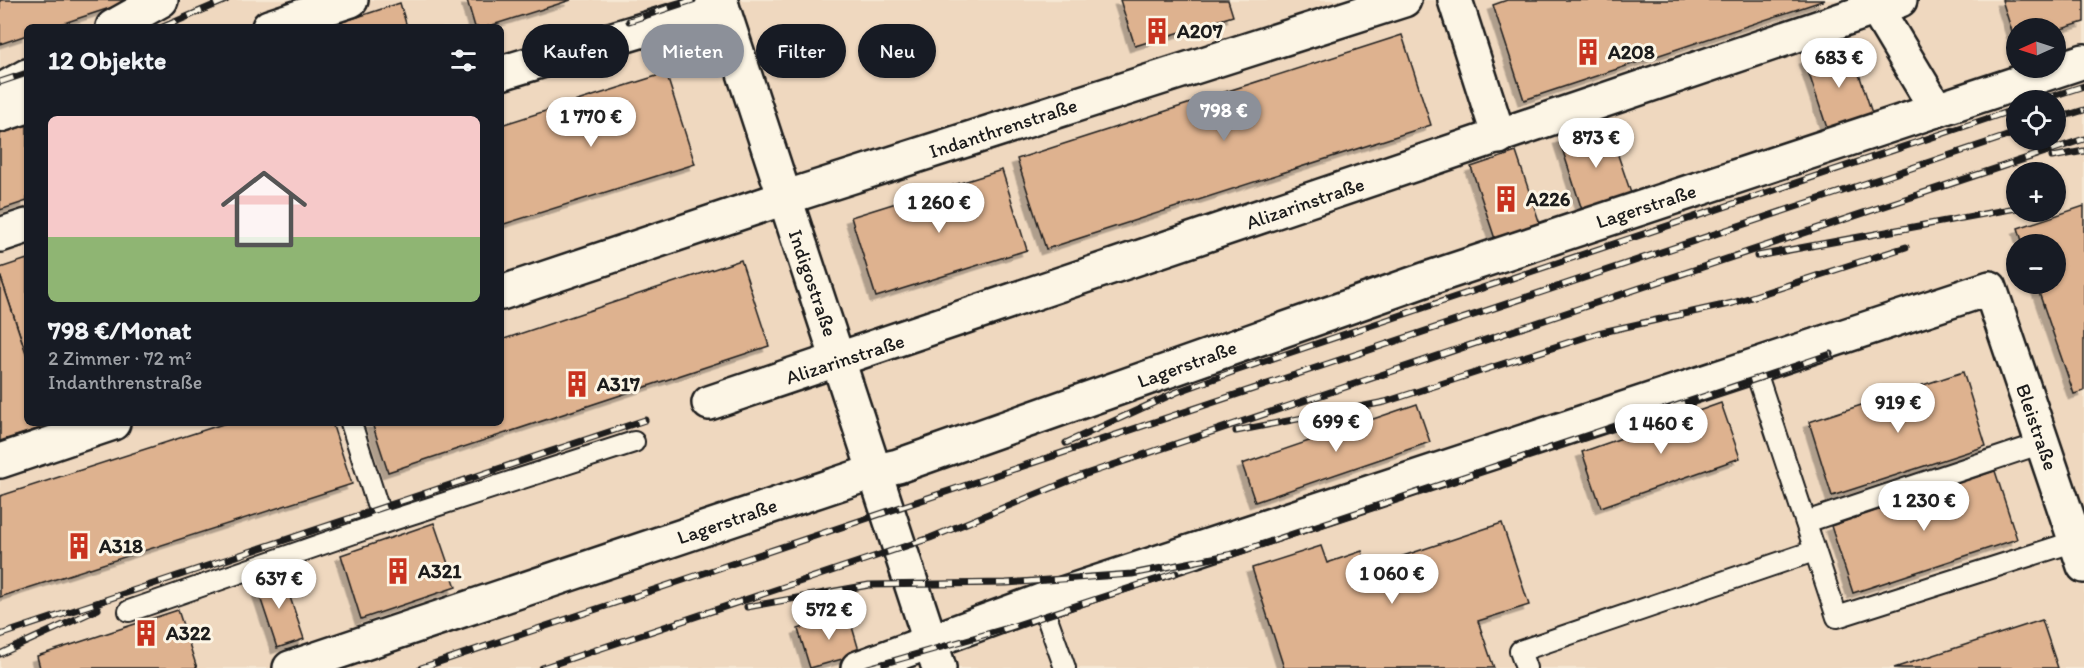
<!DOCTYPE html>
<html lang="de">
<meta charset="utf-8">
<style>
:root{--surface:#171b24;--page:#20242c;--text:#f1f3f6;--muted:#9ea1a6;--accent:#8c9099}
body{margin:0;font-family:Itim,sans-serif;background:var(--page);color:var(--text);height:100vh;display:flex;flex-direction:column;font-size:22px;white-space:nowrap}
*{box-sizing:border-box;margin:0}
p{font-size:20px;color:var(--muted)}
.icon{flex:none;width:33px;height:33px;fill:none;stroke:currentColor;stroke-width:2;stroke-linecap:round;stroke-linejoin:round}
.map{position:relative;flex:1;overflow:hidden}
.side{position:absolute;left:24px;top:24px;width:480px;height:402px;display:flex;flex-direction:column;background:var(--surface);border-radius:9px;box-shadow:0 2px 4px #0004}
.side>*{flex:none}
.hud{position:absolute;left:522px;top:24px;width:570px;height:54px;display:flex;gap:12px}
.needle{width:39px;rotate:267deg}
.buttons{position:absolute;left:2006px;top:18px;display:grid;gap:12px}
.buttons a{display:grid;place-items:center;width:60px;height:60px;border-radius:50%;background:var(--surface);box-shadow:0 2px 4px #0004;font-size:30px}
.price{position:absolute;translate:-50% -51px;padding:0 14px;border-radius:21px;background:#fff;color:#222;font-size:20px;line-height:39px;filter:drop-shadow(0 2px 3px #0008)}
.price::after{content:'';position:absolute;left:50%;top:36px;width:18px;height:14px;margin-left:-9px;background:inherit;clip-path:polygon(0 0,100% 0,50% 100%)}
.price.on{background:var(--accent);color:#fff}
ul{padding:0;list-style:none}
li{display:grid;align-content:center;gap:12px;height:318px;padding:0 24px}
li span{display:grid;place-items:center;height:186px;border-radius:9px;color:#555}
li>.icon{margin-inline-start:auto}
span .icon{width:108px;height:108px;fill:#fffc;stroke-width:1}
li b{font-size:26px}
h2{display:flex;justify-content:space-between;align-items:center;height:72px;padding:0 24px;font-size:26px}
.pill{padding:0 21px;border-radius:27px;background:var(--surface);box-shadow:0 2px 4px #0004;font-size:21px;line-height:54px}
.pill.on{background:var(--accent);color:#fff}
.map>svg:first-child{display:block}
.built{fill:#efd8bf;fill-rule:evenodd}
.building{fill:#deb28f;stroke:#1c1c1c;stroke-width:1.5;filter:url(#shadow)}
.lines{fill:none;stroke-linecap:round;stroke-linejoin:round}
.service-casing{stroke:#1c1c1c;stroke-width:24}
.minor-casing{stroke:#1c1c1c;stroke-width:38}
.service{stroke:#fcf5e5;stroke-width:20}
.minor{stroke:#fcf5e5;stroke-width:33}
.rail-casing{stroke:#1c1c1c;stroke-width:7}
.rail{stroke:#fcf5e5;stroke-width:4.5;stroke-dasharray:14;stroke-linecap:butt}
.labels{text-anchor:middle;stroke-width:6;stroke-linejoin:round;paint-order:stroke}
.poi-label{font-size:20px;font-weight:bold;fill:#1c1c1c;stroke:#fcf5e5;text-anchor:start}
.street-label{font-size:20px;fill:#1c1c1c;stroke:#fcf5e5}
</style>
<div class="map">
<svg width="2084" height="668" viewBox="0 0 2084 668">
<defs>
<filter id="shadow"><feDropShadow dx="-5.5" dy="5.5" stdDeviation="0" flood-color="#0004"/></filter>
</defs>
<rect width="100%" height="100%" fill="#f6e8d4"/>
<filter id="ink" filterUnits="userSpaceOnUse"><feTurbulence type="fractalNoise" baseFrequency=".0167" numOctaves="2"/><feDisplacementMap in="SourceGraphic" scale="12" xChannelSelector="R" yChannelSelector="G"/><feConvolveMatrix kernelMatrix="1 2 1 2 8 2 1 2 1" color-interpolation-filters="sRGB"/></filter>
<g filter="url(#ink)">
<path class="built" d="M0,0H2084V668H0ZM27,27H501V423H27ZM2016,28H2055V68H2016ZM2016,100H2055V140H2016ZM2016,172H2055V212H2016ZM2016,244H2055V284H2016Z"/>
<g class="building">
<path d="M0,0H134L52,27H27V35L0,44Z"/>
<path d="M467,0H571L486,27H475Z"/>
<path d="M1120,0H1228L1233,16L1135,46Z"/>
<path d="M1507,0H1825L1524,100L1493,5Z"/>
<path d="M2002,0H2084V22L2055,31V28H2016V44Z"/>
<path d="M400,3L407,27H327Z"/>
<path d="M1402,35L1431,125L1046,249L1017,159Z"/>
<path d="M1849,44L1874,119L1829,134L1804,59Z"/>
<path d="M666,73L695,164L501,225V125Z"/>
<path d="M1607,123L1633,199L1584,216L1559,139Z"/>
<path d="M27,125V201L0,210V134Z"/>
<path d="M1516,152L1542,230L1497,245L1471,167Z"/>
<path d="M1002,170L1027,250L876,297L851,217Z"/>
<path d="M2084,206V391L2074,394L2036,284H2055V244H2023L2018,228Z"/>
<path d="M27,259V356L0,275V268Z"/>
<path d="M741,260L769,346L388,472L372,423H501V340Z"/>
<path d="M0,275L27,356V423L50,425L0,441Z"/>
<path d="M1963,372L1986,446L1832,496L1809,422Z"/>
<path d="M1721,403L1740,458L1601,507L1582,452Z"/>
<path d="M1417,404L1430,442L1255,502L1242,464Z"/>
<path d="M226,423H332L352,484L0,597V496Z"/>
<path d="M1995,471L2017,539L1853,593L1831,526Z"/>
<path d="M434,523L456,587L361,619L341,555Z"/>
<path d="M1502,523L1529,605L1478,621L1494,668H1284L1252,568L1321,546L1327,563L1362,551L1367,568Z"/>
<path d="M282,573L304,639L277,648L255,582Z"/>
<path d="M178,610L197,668H40L37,656Z"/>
<path d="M848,613L860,654L810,668L798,629Z"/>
<path d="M2042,620L2058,668H1894Z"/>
</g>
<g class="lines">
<defs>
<g id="service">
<path d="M1754,366L1837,617L2076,541"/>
<path d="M351,423L383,523L634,442"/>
<path d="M1806,522L2042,443"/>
<path d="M1041,601L1065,668"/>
<path d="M129,611L383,523"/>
<path d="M1526,668L1520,651L1814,551"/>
</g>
<g id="minor">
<path d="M720,0L939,668"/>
<path d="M1455,0L1499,137"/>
<path d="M1871,0L1937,110"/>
<path d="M113,27L161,0"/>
<path d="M269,27L351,0"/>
<path d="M501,73L722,6"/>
<path d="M0,91L27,76"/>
<path d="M0,115L27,106"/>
<path d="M0,235L27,226"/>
<path d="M501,293L784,198L1404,0"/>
<path d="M709,403L1900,0"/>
<path d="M0,461L113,423"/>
<path d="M290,668L876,471L898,466L1427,279L2084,61"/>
<path d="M858,668L1041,601L1990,288L2084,566"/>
</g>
</defs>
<use href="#service" class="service-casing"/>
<use href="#minor" class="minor-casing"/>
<use href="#service" class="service"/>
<use href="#minor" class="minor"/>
<defs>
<g id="rail">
<path d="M629,21L693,0"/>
<path d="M163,27L226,0"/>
<path d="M0,82L27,73"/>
<path d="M2040,100L2084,86"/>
<path d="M2055,119L2084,110"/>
<path d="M2052,157L2084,151"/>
<path d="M1757,256L2016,208"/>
<path d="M1236,431L1385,402L1598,333L1733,303L1906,247"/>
<path d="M1066,443L1177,392L1235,371L2016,109"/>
<path d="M747,607L869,585L1006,583L1132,574L1233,554L1831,354"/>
<path d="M0,635L645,420"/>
<path d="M0,654L98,609"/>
<path d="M421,668L2016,133"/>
<path d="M542,668L930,538L1083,475L2084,139"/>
<path d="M868,668L1008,628L1176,573"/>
</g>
</defs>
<use href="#rail" class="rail-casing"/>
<use href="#rail" class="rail"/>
</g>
</g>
<defs>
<symbol id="building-bare" viewBox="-9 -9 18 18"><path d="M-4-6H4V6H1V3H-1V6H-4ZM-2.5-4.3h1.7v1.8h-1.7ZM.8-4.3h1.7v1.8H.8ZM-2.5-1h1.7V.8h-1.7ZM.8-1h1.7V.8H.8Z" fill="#c8321e" stroke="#fcf5e5" stroke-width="2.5" paint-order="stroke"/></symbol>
</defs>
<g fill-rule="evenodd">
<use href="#building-bare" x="1138" y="12" width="38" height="38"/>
<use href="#building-bare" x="1569" y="33" width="38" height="38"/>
<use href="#building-bare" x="1487" y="180" width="38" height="38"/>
<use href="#building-bare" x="558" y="365" width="38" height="38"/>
<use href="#building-bare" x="60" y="527" width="38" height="38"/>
<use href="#building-bare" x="379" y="552" width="38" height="38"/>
<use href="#building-bare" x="127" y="614" width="38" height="38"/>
</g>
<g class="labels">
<g class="poi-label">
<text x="1177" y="38">A207</text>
<text x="1608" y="59">A208</text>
<text x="1526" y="206">A226</text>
<text x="597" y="391">A317</text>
<text x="99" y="553">A318</text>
<text x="418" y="578">A321</text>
<text x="166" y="640">A322</text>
</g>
<g class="street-label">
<text transform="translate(1003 128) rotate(-18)" y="7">Indanthrenstraße</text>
<text transform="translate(1305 203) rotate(-19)" y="7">Alizarinstraße</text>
<text transform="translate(1646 206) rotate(-18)" y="7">Lagerstraße</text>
<text transform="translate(813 283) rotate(71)" y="7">Indigostraße</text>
<text transform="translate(845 359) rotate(-18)" y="7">Alizarinstraße</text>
<text transform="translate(1187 364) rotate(-20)" y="7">Lagerstraße</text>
<text transform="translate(2037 427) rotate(71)" y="7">Bleistraße</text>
<text transform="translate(727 521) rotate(-19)" y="7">Lagerstraße</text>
</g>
</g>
</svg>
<div class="buttons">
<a><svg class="needle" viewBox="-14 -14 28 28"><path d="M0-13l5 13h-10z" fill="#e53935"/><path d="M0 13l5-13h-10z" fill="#9ea1a6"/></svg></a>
<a><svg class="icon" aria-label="locate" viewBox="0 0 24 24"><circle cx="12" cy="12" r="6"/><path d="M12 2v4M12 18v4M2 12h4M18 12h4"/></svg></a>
<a>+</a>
<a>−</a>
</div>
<b class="price" style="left:1839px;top:89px">683 €</b>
<b class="price on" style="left:1224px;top:142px">798 €</b>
<b class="price" style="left:591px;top:148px">1 770 €</b>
<b class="price" style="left:1596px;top:169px">873 €</b>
<b class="price" style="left:939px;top:234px">1 260 €</b>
<b class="price" style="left:1898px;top:434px">919 €</b>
<b class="price" style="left:1336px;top:453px">699 €</b>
<b class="price" style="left:1661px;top:455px">1 460 €</b>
<b class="price" style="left:1924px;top:532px">1 230 €</b>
<b class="price" style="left:1392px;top:605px">1 060 €</b>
<b class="price" style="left:279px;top:610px">637 €</b>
<b class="price" style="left:829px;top:641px">572 €</b>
<div class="hud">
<a class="pill">Kaufen</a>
<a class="pill on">Mieten</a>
<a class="pill">Filter</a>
<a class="pill">Neu</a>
</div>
<section class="side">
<h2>12 Objekte<svg class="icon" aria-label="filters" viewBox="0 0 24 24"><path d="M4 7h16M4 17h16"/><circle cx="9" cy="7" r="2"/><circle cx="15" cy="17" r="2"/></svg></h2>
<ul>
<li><span style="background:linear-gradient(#f6c9c9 65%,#8fb573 0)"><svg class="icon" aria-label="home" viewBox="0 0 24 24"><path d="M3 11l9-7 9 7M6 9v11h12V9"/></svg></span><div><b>798 €/Monat</b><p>2 Zimmer · 72 m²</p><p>Indanthrenstraße</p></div></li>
</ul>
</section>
</div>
